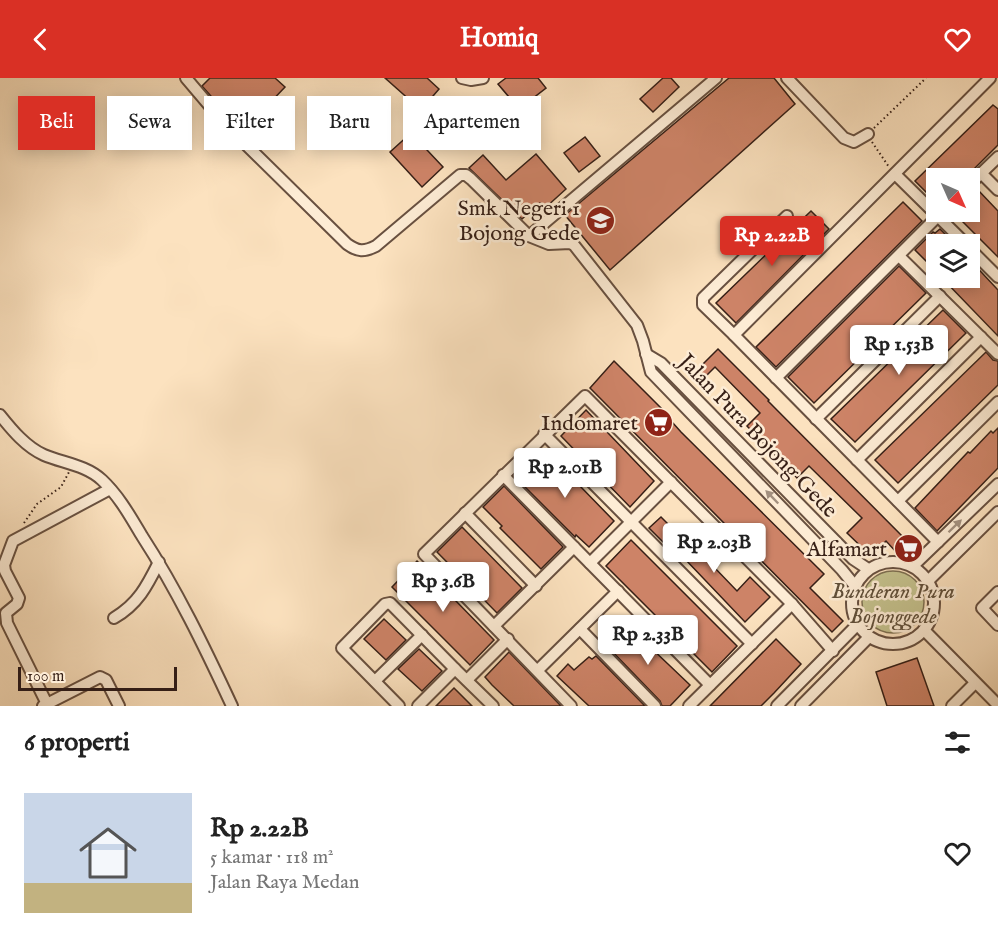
<!DOCTYPE html>
<html lang="id">
<meta charset="utf-8">
<style>
:root{--surface:#fff;--page:#f2f2f2;--text:#222;--muted:#767676;--accent:#d93025}
body{margin:0;font-family:"IM FELL English",serif;background:var(--page);color:var(--text);height:100vh;display:flex;flex-direction:column;font-size:22px;white-space:nowrap}
*{box-sizing:border-box;margin:0}
p{font-size:20px;color:var(--muted)}
.icon{flex:none;width:33px;height:33px;fill:none;stroke:currentColor;stroke-width:2;stroke-linecap:round;stroke-linejoin:round}
.map{position:relative;height:628px;overflow:hidden}
.panel{display:flex;flex-direction:column;background:var(--surface);flex:1}
.panel>*{flex:none}
.top-card{position:absolute;left:18px;top:18px;width:600px;height:54px;display:flex;gap:12px}
.needle{width:39px;rotate:135deg}
.tools{position:absolute;left:926px;top:90px;display:grid;gap:12px}
.tools a{display:grid;place-items:center;width:54px;height:54px;border-radius:0px;background:var(--surface);box-shadow:0 3px 15px #0003;font-size:30px}
.scale{position:absolute;left:18px;bottom:15px;width:159px;box-sizing:border-box;padding-left:6px;border:3px solid #361f16;border-top:0;font-size:16px;line-height:21px;white-space:nowrap;color:#361f16;-webkit-text-stroke:4px #fdecd5;paint-order:stroke}
.price{position:absolute;translate:-50% -51px;padding:0 14px;border-radius:6px;background:#fff;color:#222;font-size:20px;line-height:39px;filter:drop-shadow(0 2px 3px #0008)}
.price::after{content:'';position:absolute;left:50%;top:36px;width:18px;height:14px;margin-left:-9px;background:inherit;clip-path:polygon(0 0,100% 0,50% 100%)}
.price.current{background:var(--accent);color:#fff}
ul{padding:0;list-style:none}
li{display:flex;align-items:center;gap:18px;height:150px;padding:0 24px}
li span{display:grid;place-items:center;flex:none;width:168px;height:120px;border-radius:0px;color:#555}
li>.icon{margin-inline-start:auto}
span .icon{width:72px;height:72px;fill:#fffc;stroke-width:1}
li b{font-size:26px}
h2{display:flex;justify-content:space-between;align-items:center;height:72px;padding:0 24px;font-size:26px}
.pill{padding:0 21px;border-radius:0px;background:var(--surface);box-shadow:0 3px 15px #0003;font-size:21px;line-height:54px}
.pill.current{background:var(--accent);color:#fff}
header{display:flex;justify-content:space-between;align-items:center;height:78px;padding:0 24px;background:var(--accent);color:#fff;font-size:27px;font-weight:800}
.map>svg:first-child{display:block}
.green{fill:#c5c28e;stroke:#7e7052;stroke-width:1.5}
.building{fill:#cd8367;stroke:#361f16;stroke-width:1.5}
.lines{fill:none;stroke-linecap:round;stroke-linejoin:round}
.street-casing{stroke:#685040;stroke-width:14}
.path{stroke:#361f16;stroke-width:2;stroke-dasharray:1.5 3;stroke-linecap:butt}
.street{stroke:#fdecd5;stroke-width:10}
.oneway{fill:#a3907f}
.labels{text-anchor:middle;stroke-width:5;stroke-linejoin:round;paint-order:stroke}
.poi-label{font-size:22px;fill:#361f16;stroke:#fdecd5;text-anchor:end}
.street-label{font-size:22px;fill:#361f16;stroke:#fdecd5}
.park-label{font-size:22px;font-style:italic;fill:#61503a;stroke:#fdecd5}
</style>
<header><svg class="icon" aria-label="back" viewBox="0 0 24 24"><path d="M15 5l-7 7 7 7"/></svg>Homiq<svg class="icon" aria-label="heart" viewBox="0 0 24 24"><path d="M12 20l-8-8c-3-5 5-10 8-4 3-6 11-1 8 4z"/></svg></header>
<div class="map">
<svg width="998" height="628" viewBox="0 0 998 628">
<rect width="100%" height="100%" fill="#fce2bf"/>
<filter id="stains"><feTurbulence type="fractalNoise" baseFrequency=".00333" numOctaves="4"/><feColorMatrix values="0 0 0 0 .2 0 0 0 0 .09 0 0 0 0 .02 0 0 0 .5 -.17"/></filter>
<radialGradient id="worn" r=".72"><stop offset=".6" stop-color="#630" stop-opacity="0"/><stop offset="1" stop-color="#630" stop-opacity=".3"/></radialGradient>
<circle class="green" cx="893" cy="524" r="31"/>
<g class="building">
<path d="M210,0H275L285,9L244,52L225,34L202,8Z"/>
<path d="M385,0H427L439,11L421,32Z"/>
<path d="M506,0H538L546,10L519,31L498,6Z"/>
<path d="M663,0H671L679,9L653,34L640,21Z"/>
<path d="M729,0H774L795,26L610,192L565,137Z"/>
<path d="M447,19L489,27L483,60L440,52Z"/>
<path d="M993,27L998,31V67L965,100H936V124L915,103Z"/>
<path d="M411,55L443,89L422,109L390,74Z"/>
<path d="M585,59L600,78L579,94L564,75Z"/>
<path d="M536,76L566,111L545,130L540,125L522,141L469,90L483,77L506,102Z"/>
<path d="M978,112L998,133V179L953,134H969V121Z"/>
<path d="M903,124L922,143L776,289L756,269Z"/>
<path d="M811,133L829,151L736,245L716,225Z"/>
<path d="M940,151L955,166H936V193L915,172L933,154L935,155Z"/>
<path d="M969,181L998,212V258L942,200H969Z"/>
<path d="M899,188L926,215L814,325L788,299Z"/>
<path d="M943,232L966,255L855,364L831,341Z"/>
<path d="M718,271L769,322L768,323L909,465L898,476L886,463L871,478L847,455L862,440L809,388L797,400L747,348L760,335L715,289L703,301L695,294Z"/>
<path d="M986,274L993,282L998,283V307L898,405L875,382Z"/>
<path d="M614,283L665,334L664,335L681,354L824,496L810,510L843,543L832,554L590,310Z"/>
<path d="M586,332L654,403L630,429L561,358Z"/>
<path d="M998,350V390L937,453L915,430L968,374L970,375L991,353L993,355Z"/>
<path d="M545,372L614,443L589,469L576,457L575,459L517,401Z"/>
<path d="M504,408L563,469L541,491L500,450L502,448L483,429Z"/>
<path d="M661,439L686,464L688,462L737,513L750,499L770,519L745,544L684,480L672,469L670,471L649,450Z"/>
<path d="M462,449L522,510L497,535L437,474Z"/>
<path d="M631,462L737,568L712,594L606,488Z"/>
<path d="M417,483L494,562L470,587L392,509Z"/>
<path d="M384,541L406,562L386,582L364,561Z"/>
<path d="M626,546L690,607L670,628H662L660,623L606,567Z"/>
<path d="M776,561L801,586L774,615L761,628H710Z"/>
<path d="M419,571L442,593L422,613L398,591Z"/>
<path d="M509,574L561,628H514L492,607L485,599Z"/>
<path d="M596,578L645,628H589L557,598L568,586L574,592L589,579L592,581Z"/>
<path d="M917,580L934,628H887L876,594Z"/>
<path d="M454,610L472,628H436Z"/>
</g>
<g class="lines">
<defs>
<g id="street">
<path d="M186,0L225,46L347,166C358,174 364,174 376,168L460,97H466L471,101L529,158L549,166L570,165L574,167L637,247L643,263L651,294L842,492L855,508"/>
<path d="M462,0L471,2L483,0"/>
<path d="M787,0L844,60L854,64L868,56"/>
<path d="M981,95L998,112"/>
<path d="M895,96L966,166"/>
<path d="M969,107L998,79"/>
<path d="M529,158L716,0"/>
<path d="M969,170L998,199"/>
<path d="M899,178L998,276"/>
<path d="M734,257L703,227V220L787,138"/>
<path d="M646,276L661,285L853,481L868,491"/>
<path d="M776,300L942,134"/>
<path d="M0,337C12,352 26,369 44,377C63,385 86,387 102,402C119,418 130,438 142,458C177,512 205,570 232,628"/>
<path d="M816,341L940,218"/>
<path d="M544,356L752,566"/>
<path d="M857,382L981,259"/>
<path d="M503,397L710,607"/>
<path d="M898,423L998,324"/>
<path d="M465,435L536,508"/>
<path d="M938,464L734,257L990,0"/>
<circle cx="893" cy="525" r="41"/>
<path d="M590,485L671,404"/>
<path d="M913,488L998,406"/>
<path d="M928,503L998,434"/>
<path d="M998,514L982,530L998,547"/>
<path d="M114,540C138,526 147,508 159,484"/>
<path d="M494,548L574,469"/>
<path d="M580,551L655,628"/>
<path d="M924,552L998,627"/>
<path d="M538,592L618,513"/>
<path d="M467,602L508,561"/>
<path d="M375,603L422,557"/>
<path d="M47,626L7,545L6,535L17,526L19,520L5,493L4,487L13,463L110,411"/>
<path d="M43,628L100,599L106,602L119,628"/>
<path d="M399,628L342,570L385,526L390,525L455,591"/>
<path d="M418,628L455,591L493,628"/>
<path d="M571,628L424,476L585,318L792,526L833,573"/>
<path d="M689,628L792,526"/>
<path d="M777,628L857,547"/>
<path d="M801,628L869,559"/>
<path d="M952,628L975,605"/>
</g>
</defs>
<use href="#street" class="street-casing"/>
<g class="path">
<path d="M874,50L926,0"/>
<path d="M872,64L889,89"/>
<path d="M24,445L37,426L61,409L69,394"/>
</g>
<use href="#street" class="street"/>
</g>
<defs><path id="oneway-solid" d="M-6-.8H1V-3.2L6.5 0L1 3.2V.8H-6Z" transform="scale(1.5)"/></defs>
<g class="oneway">
<use href="#oneway-solid" transform="translate(772 419) rotate(-134)"/>
<use href="#oneway-solid" transform="translate(955 448) rotate(-44)"/>
</g>
<defs>
<symbol id="school-disc" viewBox="-11 -11 22 22"><circle r="9.5" fill="#8f2418" stroke="#fdecd5"/><path d="M0-5L7-2L0 1L-7-2ZM-4 1L0 2.5L4 1V4Q0 6-4 4Z" fill="#fff"/></symbol>
<symbol id="supermarket-disc" viewBox="-11 -11 22 22"><circle r="9.5" fill="#8f2418" stroke="#fdecd5"/><path d="M-6-5.5h2.5l.6 2H6L4.5 2H-2.5L-4.4-4H-6ZM-1.5 3.2a1.3 1.3 0 1 0 .1 0ZM3 3.2a1.3 1.3 0 1 0 .1 0Z" fill="#fff"/></symbol>
</defs>
<g fill-rule="evenodd">
<use href="#school-disc" x="584" y="126" width="33" height="33"/>
<use href="#supermarket-disc" x="642" y="328" width="33" height="33"/>
<use href="#supermarket-disc" x="892" y="454" width="33" height="33"/>
</g>
<g class="labels">
<g class="poi-label">
<text x="580" y="137">Smk Negeri 1<tspan x="580" dy="25">Bojong Gede</tspan></text>
<text x="638" y="352">Indomaret</text>
<text x="887" y="478">Alfamart</text>
</g>
<g class="street-label">
<text transform="translate(759 357) rotate(46)" y="8">Jalan Pura Bojong Gede</text>
</g>
<g class="park-label">
<text x="893" y="520">Bunderan Pura<tspan x="893" dy="25">Bojonggede</tspan></text>
</g>
</g>
<rect width="100%" height="100%" filter="url(#stains)"/>
<rect width="100%" height="100%" fill="url(#worn)"/>
</svg>
<div class="tools">
<a><svg class="needle" viewBox="-14 -14 28 28"><path d="M0-13l5 13h-10z" fill="#e53935"/><path d="M0 13l5-13h-10z" fill="#767676"/></svg></a>
<a><svg class="icon" aria-label="layers" viewBox="0 0 24 24"><path d="M12 4l9 5-9 5-9-5zM3 14l9 5 9-5"/></svg></a>
</div>
<div class="scale">100 m</div>
<b class="price current" style="left:772px;top:189px">Rp 2.22B</b>
<b class="price" style="left:899px;top:298px">Rp 1.53B</b>
<b class="price" style="left:565px;top:421px">Rp 2.01B</b>
<b class="price" style="left:714px;top:496px">Rp 2.03B</b>
<b class="price" style="left:443px;top:535px">Rp 3.6B</b>
<b class="price" style="left:648px;top:588px">Rp 2.33B</b>
<div class="top-card">
<a class="pill current">Beli</a>
<a class="pill">Sewa</a>
<a class="pill">Filter</a>
<a class="pill">Baru</a>
<a class="pill">Apartemen</a>
</div>
</div>
<section class="panel">
<h2>6 properti<svg class="icon" aria-label="filters" viewBox="0 0 24 24"><path d="M4 7h16M4 17h16"/><circle cx="9" cy="7" r="2"/><circle cx="15" cy="17" r="2"/></svg></h2>
<ul>
<li><span style="background:linear-gradient(#c9d6e8 75%,#c2b280 0)"><svg class="icon" aria-label="home" viewBox="0 0 24 24"><path d="M3 11l9-7 9 7M6 9v11h12V9"/></svg></span><div><b>Rp 2.22B</b><p>5 kamar · 118 m²</p><p>Jalan Raya Medan</p></div><svg class="icon" aria-label="heart" viewBox="0 0 24 24"><path d="M12 20l-8-8c-3-5 5-10 8-4 3-6 11-1 8 4z"/></svg></li>
</ul>
</section>
